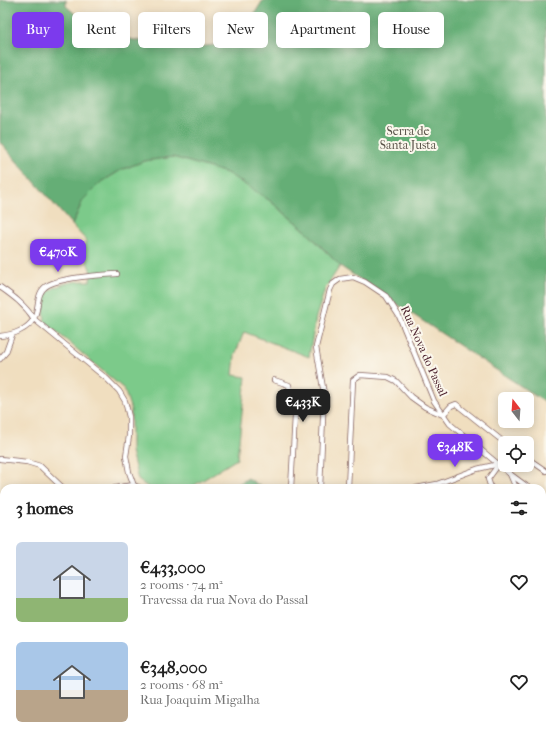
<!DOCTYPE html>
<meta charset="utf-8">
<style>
:root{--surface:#fff;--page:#f2f2f2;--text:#222;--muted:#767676;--accent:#7c3aed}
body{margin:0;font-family:"IM FELL French Canon",serif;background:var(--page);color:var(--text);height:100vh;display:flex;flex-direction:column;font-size:15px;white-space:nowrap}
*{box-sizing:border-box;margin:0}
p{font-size:13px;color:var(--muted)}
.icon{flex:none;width:22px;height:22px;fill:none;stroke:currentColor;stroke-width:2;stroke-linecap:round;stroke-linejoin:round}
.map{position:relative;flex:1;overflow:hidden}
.details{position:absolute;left:0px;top:484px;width:546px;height:256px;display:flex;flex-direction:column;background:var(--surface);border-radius:12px 12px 0 0;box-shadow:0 2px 10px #0003}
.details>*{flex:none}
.hud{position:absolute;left:12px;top:12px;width:522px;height:36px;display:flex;gap:8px}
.needle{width:26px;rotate:343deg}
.buttons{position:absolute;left:498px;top:392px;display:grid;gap:8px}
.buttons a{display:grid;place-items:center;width:36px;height:36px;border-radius:6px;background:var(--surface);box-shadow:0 2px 10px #0003;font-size:20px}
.price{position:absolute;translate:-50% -34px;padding:0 9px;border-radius:8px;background:var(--accent);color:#fff;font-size:13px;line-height:26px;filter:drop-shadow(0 1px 2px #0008)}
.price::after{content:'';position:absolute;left:50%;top:24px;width:12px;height:9px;margin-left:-6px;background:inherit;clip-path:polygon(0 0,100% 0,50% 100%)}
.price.on{background:#222;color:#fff}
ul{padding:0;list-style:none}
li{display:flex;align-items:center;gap:12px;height:100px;padding:0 16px}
li span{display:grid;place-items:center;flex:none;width:112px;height:80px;border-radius:6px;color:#555}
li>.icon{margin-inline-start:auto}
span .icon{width:48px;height:48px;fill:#fffc;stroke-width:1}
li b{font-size:17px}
h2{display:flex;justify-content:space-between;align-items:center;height:48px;padding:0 16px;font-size:17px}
.tag{padding:0 14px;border-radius:6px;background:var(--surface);box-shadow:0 2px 10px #0003;font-size:14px;line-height:36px}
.tag.on{background:var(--accent);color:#fff}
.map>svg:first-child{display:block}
.green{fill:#7cca8a;stroke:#63745a}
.forest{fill:#65ae76;stroke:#586650}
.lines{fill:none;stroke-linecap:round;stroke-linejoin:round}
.minor-casing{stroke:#84625f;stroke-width:6}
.tertiary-casing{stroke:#84625f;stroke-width:8}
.minor{stroke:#fff;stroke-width:4.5}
.tertiary{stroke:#fff;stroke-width:6}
.labels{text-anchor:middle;stroke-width:4;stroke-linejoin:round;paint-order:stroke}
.park-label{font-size:12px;fill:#595248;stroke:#fbf7ec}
.street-label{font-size:12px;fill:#4a1f2b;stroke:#fbf7ec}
</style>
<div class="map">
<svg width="546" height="740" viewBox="0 0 546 740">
<rect width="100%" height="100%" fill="#fbf7ec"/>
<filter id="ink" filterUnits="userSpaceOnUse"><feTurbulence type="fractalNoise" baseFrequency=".025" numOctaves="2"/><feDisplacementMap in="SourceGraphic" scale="8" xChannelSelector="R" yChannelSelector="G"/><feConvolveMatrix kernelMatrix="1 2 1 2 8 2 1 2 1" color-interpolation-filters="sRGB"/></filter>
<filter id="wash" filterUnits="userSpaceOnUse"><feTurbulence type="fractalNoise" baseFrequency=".012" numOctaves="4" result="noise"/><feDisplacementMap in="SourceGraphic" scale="16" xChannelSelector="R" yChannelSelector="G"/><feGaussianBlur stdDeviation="0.9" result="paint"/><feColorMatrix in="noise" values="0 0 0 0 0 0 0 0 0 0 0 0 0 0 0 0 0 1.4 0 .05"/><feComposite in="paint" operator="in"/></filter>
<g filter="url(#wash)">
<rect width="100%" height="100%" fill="#f0debf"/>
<path class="green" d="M173,157L228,173L269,200L306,231L340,266L325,289L316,317L309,357L244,332L235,355L233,375L246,377L237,459L190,488H149L138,480L131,451V410L124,389L45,322L43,304L44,296C56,283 73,281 90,281L91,272L83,251L86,240L72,225L83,200L100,183L121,170L144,161Z"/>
<g class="forest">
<path d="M0,0H66V6L98,34L186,48L224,44L245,29L263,0H546V403L340,266L306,231L269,200L227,173L173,157L144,161L121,170L100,183L83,200L72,225L0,142Z"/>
<path d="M248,478L261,487L260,488H232Z"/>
<path d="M4,685V736H35L38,740H0V686Z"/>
<path d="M126,736H265V740H128Z"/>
</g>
</g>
<g filter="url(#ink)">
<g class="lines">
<defs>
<g id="minor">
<path d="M0,287C13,296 25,305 34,319L107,379L119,391L125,401L129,417V436L126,456L129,472L134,486"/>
<path d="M0,336C12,335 28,330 34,318C40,308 35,292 48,285C64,277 98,275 117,274"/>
<path d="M0,359L6,352L12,335"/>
<path d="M274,380L289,385L295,416L291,488"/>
<path d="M527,458L546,471"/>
<path d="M0,459L27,462L40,466L63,488"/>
<path d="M510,474L529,488"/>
<path d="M115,488C123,487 133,483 140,488"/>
<path d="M320,488L324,394L316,347L330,290L333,284L340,279L353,277L365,282L386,296L399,316L434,401L450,424L510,474L516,488"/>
<path d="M348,488L353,380L360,375L388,377L396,381L411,397L425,407L443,415L451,406L456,404L505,443"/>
<path d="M416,488L437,484L477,469L499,464"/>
<path d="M491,488L488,479L499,464"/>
<path d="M542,497L546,500"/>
<path d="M542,556L546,567"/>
<path d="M0,606L4,619"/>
<path d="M0,640L4,639"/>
<path d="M542,643L546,640"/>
<path d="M542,669L546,676"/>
<path d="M542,730L546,732"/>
<path d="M438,736L442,740"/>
<path d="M354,740L358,736"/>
</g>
<g id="tertiary">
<path d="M0,683L4,681"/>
<path d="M92,736L97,740"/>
</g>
</defs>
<use href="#minor" class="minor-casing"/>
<use href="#tertiary" class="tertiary-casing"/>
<use href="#minor" class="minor"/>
<use href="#tertiary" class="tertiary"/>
</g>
</g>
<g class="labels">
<g class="park-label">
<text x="408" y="135">Serra de<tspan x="408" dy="14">Santa Justa</tspan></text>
</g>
<g class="street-label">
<text transform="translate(424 351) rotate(66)" y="4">Rua Nova do Passal</text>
</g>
</g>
</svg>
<div class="buttons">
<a><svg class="needle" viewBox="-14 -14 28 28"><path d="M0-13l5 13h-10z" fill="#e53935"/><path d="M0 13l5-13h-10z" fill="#767676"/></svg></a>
<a><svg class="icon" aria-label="locate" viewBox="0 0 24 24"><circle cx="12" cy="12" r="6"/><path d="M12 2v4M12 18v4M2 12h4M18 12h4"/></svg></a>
</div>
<b class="price" style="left:58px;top:273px">€470K</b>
<b class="price on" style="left:303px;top:423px">€433K</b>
<b class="price" style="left:455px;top:468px">€348K</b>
<div class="hud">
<a class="tag on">Buy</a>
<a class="tag">Rent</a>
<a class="tag">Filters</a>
<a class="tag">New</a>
<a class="tag">Apartment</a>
<a class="tag">House</a>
</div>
<section class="details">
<h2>3 homes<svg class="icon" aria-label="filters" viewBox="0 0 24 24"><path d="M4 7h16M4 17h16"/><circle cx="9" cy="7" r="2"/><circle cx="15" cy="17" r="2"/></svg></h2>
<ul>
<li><span style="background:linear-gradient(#c9d6e8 70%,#8fb573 0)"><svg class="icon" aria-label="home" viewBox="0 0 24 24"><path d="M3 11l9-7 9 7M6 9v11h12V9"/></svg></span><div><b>€433,000</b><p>2 rooms · 74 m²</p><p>Travessa da rua Nova do Passal</p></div><svg class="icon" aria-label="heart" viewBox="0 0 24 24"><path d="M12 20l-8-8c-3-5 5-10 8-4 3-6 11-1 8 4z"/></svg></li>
<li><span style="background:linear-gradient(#a9c7e8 60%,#b9a48a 0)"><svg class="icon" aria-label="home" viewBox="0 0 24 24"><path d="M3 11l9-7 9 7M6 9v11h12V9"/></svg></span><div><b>€348,000</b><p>2 rooms · 68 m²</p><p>Rua Joaquim Migalha</p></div><svg class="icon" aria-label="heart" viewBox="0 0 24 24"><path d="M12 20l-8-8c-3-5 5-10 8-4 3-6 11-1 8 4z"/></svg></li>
</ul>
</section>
</div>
